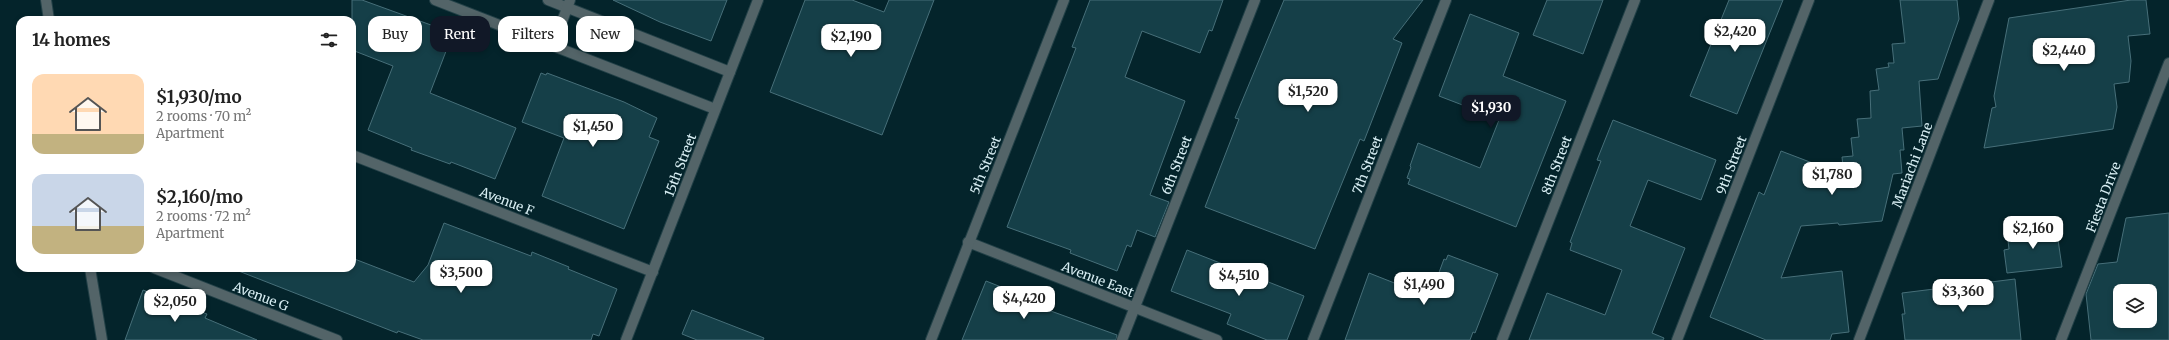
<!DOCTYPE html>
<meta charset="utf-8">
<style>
:root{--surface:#fff;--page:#f6f6f6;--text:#222;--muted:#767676;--accent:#111827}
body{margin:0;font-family:Merriweather,serif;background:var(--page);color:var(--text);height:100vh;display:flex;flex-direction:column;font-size:15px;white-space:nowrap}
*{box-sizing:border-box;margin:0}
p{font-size:13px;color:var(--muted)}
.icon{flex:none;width:22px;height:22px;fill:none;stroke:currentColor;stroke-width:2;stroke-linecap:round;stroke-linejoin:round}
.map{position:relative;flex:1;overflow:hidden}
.panel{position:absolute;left:16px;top:16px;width:340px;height:256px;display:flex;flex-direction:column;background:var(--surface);border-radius:12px;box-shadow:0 2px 6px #0003}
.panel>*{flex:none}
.banner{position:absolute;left:368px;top:16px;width:380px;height:36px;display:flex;gap:8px}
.controls{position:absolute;left:2113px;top:284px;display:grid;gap:8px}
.controls a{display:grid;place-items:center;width:44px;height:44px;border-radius:8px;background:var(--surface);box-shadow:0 2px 6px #0003;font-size:20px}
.price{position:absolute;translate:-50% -34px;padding:0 9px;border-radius:8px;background:#fff;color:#222;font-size:13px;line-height:26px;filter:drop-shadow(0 1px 2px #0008)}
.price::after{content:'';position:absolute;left:50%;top:24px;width:12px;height:9px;margin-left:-6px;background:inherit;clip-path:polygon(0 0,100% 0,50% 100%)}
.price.on{background:var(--accent);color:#fff}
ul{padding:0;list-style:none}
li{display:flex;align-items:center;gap:12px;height:100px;padding:0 16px}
li span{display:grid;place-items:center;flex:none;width:112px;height:80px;border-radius:12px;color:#555}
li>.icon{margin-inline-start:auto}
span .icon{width:48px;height:48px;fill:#fffc;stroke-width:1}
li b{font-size:17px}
h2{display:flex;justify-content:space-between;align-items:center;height:48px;padding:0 16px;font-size:17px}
.chip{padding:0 14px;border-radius:12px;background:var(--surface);box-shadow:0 2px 6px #0003;font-size:14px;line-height:36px}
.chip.on{background:var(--accent);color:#fff}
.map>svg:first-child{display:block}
.building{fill:#153f48;stroke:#476f79;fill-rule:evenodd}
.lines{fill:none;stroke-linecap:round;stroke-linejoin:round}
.lane-casing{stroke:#224047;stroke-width:12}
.lane{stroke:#536468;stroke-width:10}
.labels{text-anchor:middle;stroke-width:3;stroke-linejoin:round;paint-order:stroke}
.street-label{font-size:13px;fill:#d7edf2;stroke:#04242b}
</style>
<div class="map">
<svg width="2169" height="340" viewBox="0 0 2169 340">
<rect width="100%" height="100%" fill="#04242b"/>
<g class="building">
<path d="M352,0H362L453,33L430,93L516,128L495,179L451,162L450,164L411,150L412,148L368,130L393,66L352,50Z"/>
<path d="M613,0H727L711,41L660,22Z"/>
<path d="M805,0H852L884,12L889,0H934L882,135L770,92Z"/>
<path d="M1090,0H1223L1212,31L1209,30L1200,53L1142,31L1125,77L1185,101L1150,195L1169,202L1155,237L1137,230L1131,247L1127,245L1117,271L1070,253L1071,250L1007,227L1076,48L1072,47Z"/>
<path d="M1284,0H1423L1393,39L1402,43L1364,141L1360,139L1315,249L1205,207L1239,119L1235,118Z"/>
<path d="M1547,0H1603L1583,54L1533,35Z"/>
<path d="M1729,0H1783L1737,114L1690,96Z"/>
<path d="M1900,0H1957L1959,19L1938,79L1919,81L1922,126L1902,128L1904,150H1900L1902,173L1893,174L1882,221L1839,225L1838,223L1801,226L1781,278L1842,271L1849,332L1832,334L1830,340H1766L1710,317L1759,192L1764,195L1781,151L1844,175L1842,157L1853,156L1851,138L1859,137L1857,119L1871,118L1870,91L1879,90L1876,69L1889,67L1888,63H1894L1892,44L1905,43Z"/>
<path d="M2131,0H2146L2150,34L2128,36L2131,61L2129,82L2114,84L2117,107L2113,129L1984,148L1992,108L1996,107L1994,96L2009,18Z"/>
<path d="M1470,14L1519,33L1503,76L1566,101L1516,227L1408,184L1410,179L1407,178L1411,167L1410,166L1418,143L1480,168L1499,120V119L1439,96Z"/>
<path d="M541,73L546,75L547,73L624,102L657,118L649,137L659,141L624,229L542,196L564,138L522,122Z"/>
<path d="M1613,120L1716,160L1701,200L1648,180L1630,226L1685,248L1652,333L1664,338L1663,340H1529L1547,293L1605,315L1622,270L1570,250L1572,243L1570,242L1601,161L1597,160Z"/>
<path d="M2169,213V340H2091L2086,294L2098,264L2117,262L2126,218ZM2120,291H2150V321H2120Z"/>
<path d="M444,223L531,256L532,252L569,267L568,269L617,289L599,336L593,334L591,340H423L398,331L397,333L236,270L237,268H352V258L414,282L428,265Z"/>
<path d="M2056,226L2062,267L2007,273L2004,250L2009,249L2007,232Z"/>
<path d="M1187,250L1304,296L1287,340H1267L1227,324L1231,314L1171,291Z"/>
<path d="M1448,255L1498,274L1475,333L1473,332L1470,340H1345L1369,273L1430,297L1444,259L1446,260Z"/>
<path d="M2015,279L2021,340H1905L1902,314H1905L1902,293Z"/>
<path d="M986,281L1039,302L1037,306L1117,335L1116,340H962Z"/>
<path d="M143,290L207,314L205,318L257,340H125Z"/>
<path d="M692,310L764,338L763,340H697L682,334Z"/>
</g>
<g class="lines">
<defs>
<g id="lane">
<path d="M46,0L49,20"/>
<path d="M435,0L715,109"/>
<path d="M548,0L730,72"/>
<path d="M553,46L570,0"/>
<path d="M352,155L653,272"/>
<path d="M968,242L1217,340"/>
<path d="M90,268L102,340"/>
<path d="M154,268L337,340"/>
<path d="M626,340L758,0"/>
<path d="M931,340L1064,0"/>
<path d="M1122,340L1255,0"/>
<path d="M1313,340L1446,0"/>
<path d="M1502,340L1635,0"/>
<path d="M1677,340L1809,0"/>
<path d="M1859,340L1989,0"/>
<path d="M2061,340L2169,63"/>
</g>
</defs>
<use href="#lane" class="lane-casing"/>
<use href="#lane" class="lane"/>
</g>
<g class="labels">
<g class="street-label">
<text transform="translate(680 165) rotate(-69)" y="5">15th Street</text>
<text transform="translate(985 165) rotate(-68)" y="5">5th Street</text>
<text transform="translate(1176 165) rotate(-69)" y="5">6th Street</text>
<text transform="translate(1367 165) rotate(-69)" y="5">7th Street</text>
<text transform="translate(1556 165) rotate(-69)" y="5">8th Street</text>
<text transform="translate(1731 165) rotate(-69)" y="5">9th Street</text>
<text transform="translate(1912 165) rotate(-69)" y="5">Mariachi Lane</text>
<text transform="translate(2103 197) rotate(-69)" y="5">Fiesta Drive</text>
<text transform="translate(507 201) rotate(21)" y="5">Avenue F</text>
<text transform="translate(1098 279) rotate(21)" y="5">Avenue East</text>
<text transform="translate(261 296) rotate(21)" y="5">Avenue G</text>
</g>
</g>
</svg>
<div class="controls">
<a><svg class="icon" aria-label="layers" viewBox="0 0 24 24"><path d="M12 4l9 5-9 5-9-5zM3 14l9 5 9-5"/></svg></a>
</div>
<b class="price" style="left:1735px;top:53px">$2,420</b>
<b class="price" style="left:851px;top:58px">$2,190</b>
<b class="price" style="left:2064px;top:72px">$2,440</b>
<b class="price" style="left:1308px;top:113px">$1,520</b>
<b class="price on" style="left:1491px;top:129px">$1,930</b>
<b class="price" style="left:593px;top:148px">$1,450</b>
<b class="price" style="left:1832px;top:196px">$1,780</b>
<b class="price" style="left:2033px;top:250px">$2,160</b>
<b class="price" style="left:461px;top:294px">$3,500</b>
<b class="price" style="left:1239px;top:297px">$4,510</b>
<b class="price" style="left:1424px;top:306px">$1,490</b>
<b class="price" style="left:1963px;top:313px">$3,360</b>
<b class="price" style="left:1024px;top:320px">$4,420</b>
<b class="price" style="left:175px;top:323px">$2,050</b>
<div class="banner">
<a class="chip">Buy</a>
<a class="chip on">Rent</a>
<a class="chip">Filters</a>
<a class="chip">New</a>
</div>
<section class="panel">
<h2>14 homes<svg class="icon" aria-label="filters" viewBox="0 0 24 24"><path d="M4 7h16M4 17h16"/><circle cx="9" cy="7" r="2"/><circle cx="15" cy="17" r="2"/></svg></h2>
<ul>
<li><span style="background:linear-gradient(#ffd9b3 75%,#c2b280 0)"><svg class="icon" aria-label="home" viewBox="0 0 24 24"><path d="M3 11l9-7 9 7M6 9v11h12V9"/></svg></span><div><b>$1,930/mo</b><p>2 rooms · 70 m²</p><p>Apartment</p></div></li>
<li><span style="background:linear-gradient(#c9d6e8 65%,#c2b280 0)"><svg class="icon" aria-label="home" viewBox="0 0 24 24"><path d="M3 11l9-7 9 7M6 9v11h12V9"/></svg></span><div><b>$2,160/mo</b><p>2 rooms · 72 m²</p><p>Apartment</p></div></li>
</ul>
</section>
</div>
